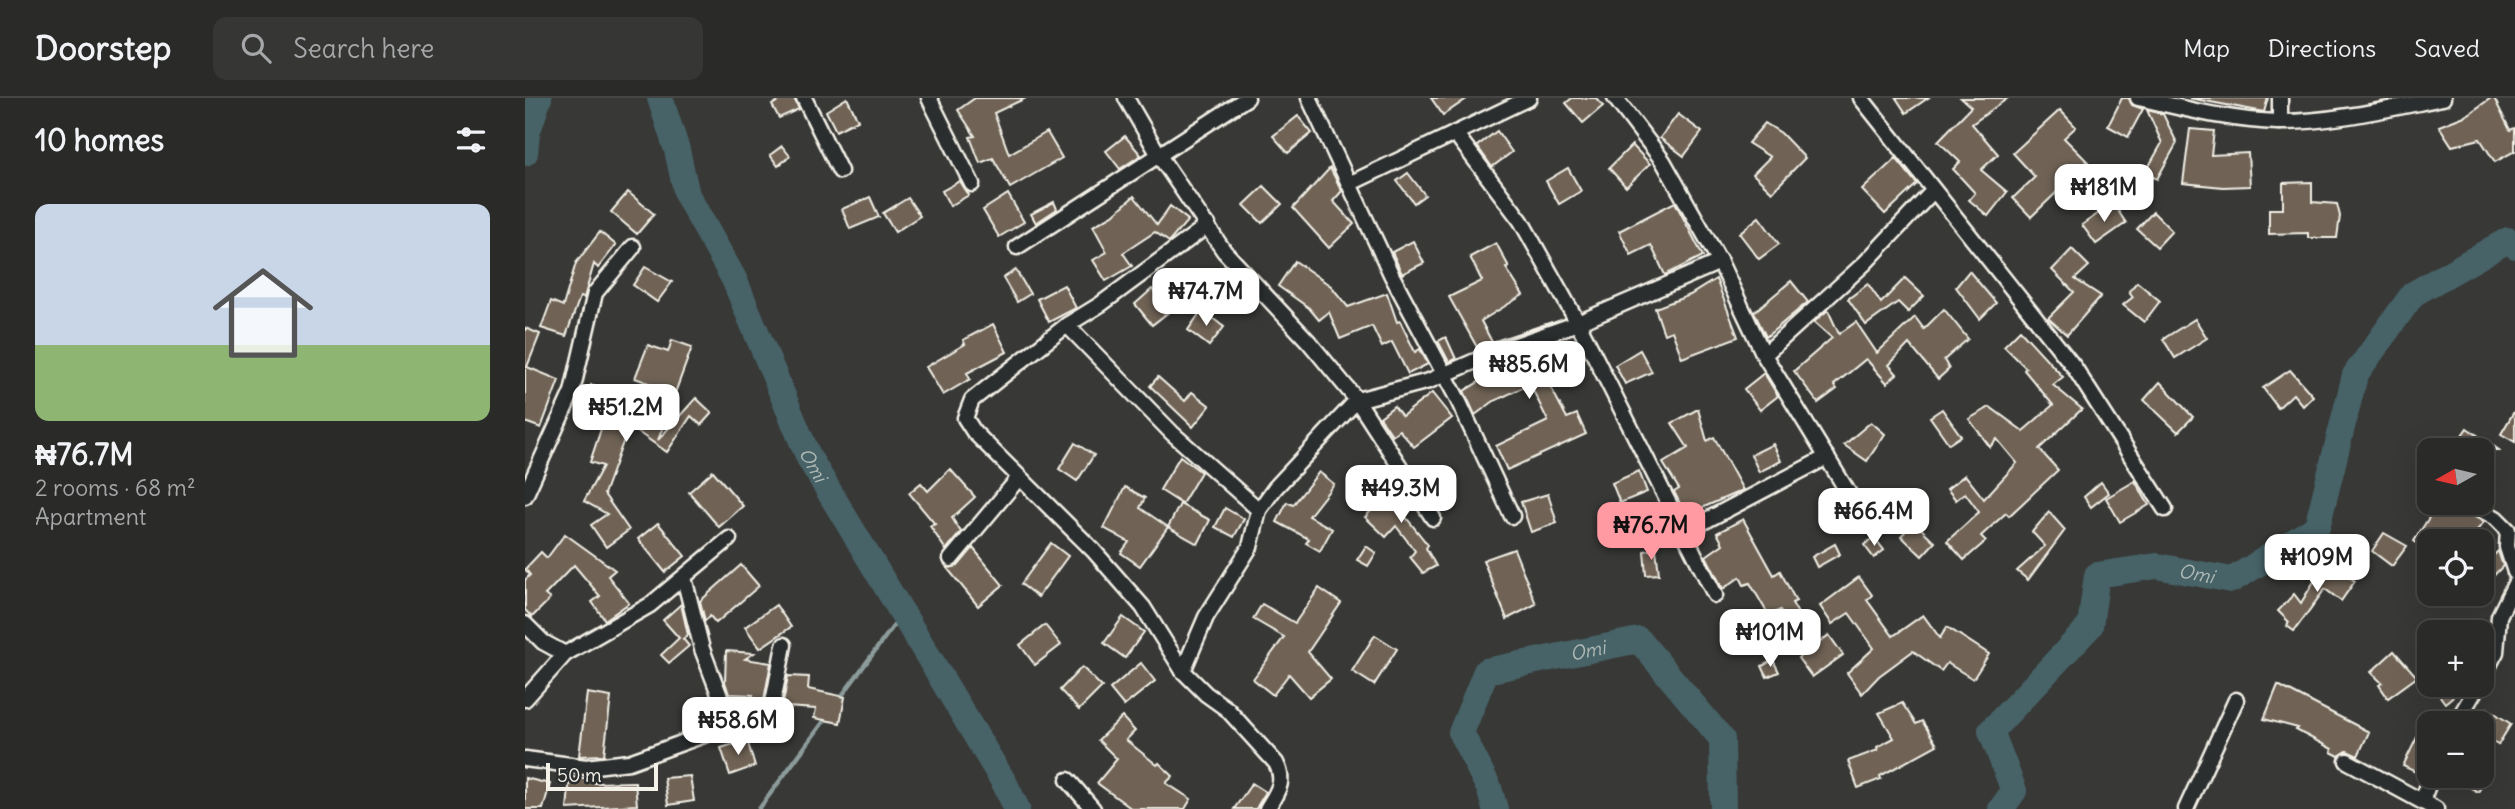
<!DOCTYPE html>
<meta charset="utf-8">
<style>
:root{--surface:#2a2a28;--page:#363634;--text:#f1f3f6;--muted:#a5a7a8;--line:#464645;--accent:#ff9aa2}
body{margin:0;font-family:Delius,sans-serif;background:var(--page);color:var(--text);height:100vh;display:flex;flex-direction:column;font-size:26px;white-space:nowrap}
*{box-sizing:border-box;margin:0}
p{font-size:23px;color:var(--muted)}
.icon{flex:none;width:38px;height:38px;fill:none;stroke:currentColor;stroke-width:2;stroke-linecap:round;stroke-linejoin:round}
.map{position:relative;flex:1;overflow:hidden}
.drawer{display:flex;flex-direction:column;background:var(--surface);width:525px}
.drawer>*{flex:none}
.needle{width:46px;rotate:262deg}
.buttons{position:absolute;left:1892px;top:340px;display:grid;gap:14px}
.buttons a{display:grid;place-items:center;width:77px;height:77px;border-radius:14px;background:var(--surface);box-shadow:0 7px 28px #0002,0 0 0 2px var(--line);font-size:35px}
.scale{position:absolute;left:21px;bottom:18px;width:112px;box-sizing:border-box;padding-left:7px;border:4px solid #f4f1e8;border-top:0;font-size:19px;line-height:24px;white-space:nowrap;color:#f4f1e8;-webkit-text-stroke:5px #2a2d2e;paint-order:stroke}
.price{position:absolute;translate:-50% -60px;padding:0 16px;border-radius:14px;background:#fff;color:#222;font-size:23px;line-height:46px;filter:drop-shadow(0 2px 4px #0008)}
.price::after{content:'';position:absolute;left:50%;top:42px;width:21px;height:16px;margin-left:-10px;background:inherit;clip-path:polygon(0 0,100% 0,50% 100%)}
.price.on{background:var(--accent);color:#111}
ul{padding:0;list-style:none}
li{display:grid;align-content:center;gap:14px;height:371px;padding:0 35px}
li span{display:grid;place-items:center;height:217px;border-radius:14px;color:#555}
li>.icon{margin-inline-start:auto}
span .icon{width:126px;height:126px;fill:#fffc;stroke-width:1}
li b{font-size:30px}
h2{display:flex;justify-content:space-between;align-items:center;height:84px;padding:0 35px;font-size:30px}
header{display:flex;align-items:center;gap:42px;box-sizing:border-box;height:98px;padding:0 35px;background:var(--surface);border-bottom:2px solid var(--line)}
header strong{font-size:33px}
nav{display:flex;gap:38px;margin-inline-start:auto;font-size:24px}
.search{width:490px;height:63px;background:var(--page);display:flex;align-items:center;gap:18px;box-sizing:border-box;padding:0 24px;border-radius:14px;color:var(--muted);font-size:26px}
main{display:flex;flex:1;min-height:0}
.map>svg:first-child{display:block}
.lines{fill:none;stroke-linecap:round;stroke-linejoin:round}
.stream{stroke:#8c9c9b;stroke-width:4.5}
.river{stroke:#466468;stroke-width:26}
.building{fill:#6f6456;stroke:#f4f1e8;stroke-width:2}
.minor-casing{stroke:#f4f1e8;stroke-width:19}
.minor{stroke:#2a2d2e;stroke-width:14}
.labels{text-anchor:middle;stroke-width:7;stroke-linejoin:round;paint-order:stroke}
.water-label{font-size:19px;font-style:italic;fill:#aeb9b5;stroke:#2a2d2e}
</style>
<header>
<strong>Doorstep</strong>
<div class="search"><svg class="icon" aria-label="search" viewBox="0 0 24 24"><circle cx="10" cy="10" r="6"/><path d="M15 15l6 6"/></svg>Search here</div>
<nav><a>Map</a><a>Directions</a><a>Saved</a></nav>
</header>
<main>
<section class="drawer">
<h2>10 homes<svg class="icon" aria-label="filters" viewBox="0 0 24 24"><path d="M4 7h16M4 17h16"/><circle cx="9" cy="7" r="2"/><circle cx="15" cy="17" r="2"/></svg></h2>
<ul>
<li><span style="background:linear-gradient(#c9d6e8 65%,#8fb573 0)"><svg class="icon" aria-label="home" viewBox="0 0 24 24"><path d="M3 11l9-7 9 7M6 9v11h12V9"/></svg></span><div><b>₦76.7M</b><p>2 rooms · 68 m²</p><p>Apartment</p></div></li>
</ul>
</section>
<div class="map">
<svg width="1990" height="711" viewBox="0 0 1990 711">
<rect width="100%" height="100%" fill="#383836"/>
<filter id="ink" filterUnits="userSpaceOnUse"><feTurbulence type="fractalNoise" baseFrequency=".0143" numOctaves="2"/><feDisplacementMap in="SourceGraphic" scale="14" xChannelSelector="R" yChannelSelector="G"/><feConvolveMatrix kernelMatrix="1 2 1 2 8 2 1 2 1" color-interpolation-filters="sRGB"/></filter>
<g filter="url(#ink)">
<g class="lines">
<g class="stream">
<path d="M313,603L378,515"/>
<path d="M234,711L302,619"/>
</g>
<g class="river">
<path id="s1" d="M135,0L152,52L162,97L209,181L284,360L480,686L492,711"/>
<path d="M0,55L2,35L14,0"/>
<path id="s2" d="M970,711L964,690L936,635L961,573L1114,542L1197,641L1198,711"/>
<path id="s3" d="M1476,711L1489,693L1466,633L1565,528L1572,477L1632,468L1707,482L1792,429L1830,277L1888,196L1983,142L1990,148"/>
</g>
</g>
<g class="building">
<path d="M258,0H269L274,11L254,20L247,7Z"/>
<path d="M322,0L333,22L311,33L301,13Z"/>
<path d="M450,0H501L469,15L484,56L522,34L537,60L485,90L468,60L455,65L445,39L450,38L433,12Z"/>
<path d="M906,0H943L918,17Z"/>
<path d="M1047,0H1071L1078,8L1058,25L1041,5Z"/>
<path d="M1371,0H1403L1381,15Z"/>
<path d="M1436,0H1483L1447,26L1473,56L1456,72L1482,94L1463,118L1444,102L1450,95L1428,71L1435,64L1413,43L1446,9Z"/>
<path d="M1597,0H1604L1607,7L1618,11L1603,39L1583,28Z"/>
<path d="M1664,0H1743L1739,14Z"/>
<path d="M1966,0H1969L1985,32L1990,30V53L1970,64L1955,41L1927,48L1914,28L1942,17Z"/>
<path d="M1535,12L1551,29L1539,40L1563,64L1506,119L1488,100L1510,79L1488,55Z"/>
<path d="M1622,12L1638,16L1652,45L1632,81L1620,75L1637,45Z"/>
<path d="M1153,16L1177,34L1159,58L1135,40Z"/>
<path d="M773,18L787,35L763,55L748,38Z"/>
<path d="M1240,25L1256,35L1280,60L1247,94L1228,76L1245,59L1223,45Z"/>
<path d="M1665,31L1689,33L1686,57L1723,55L1725,88L1698,89L1658,85Z"/>
<path d="M972,33L987,54L967,69L952,48Z"/>
<path d="M600,38L616,57L595,71L581,53Z"/>
<path d="M1107,47L1125,66L1101,89L1084,70Z"/>
<path d="M257,48L265,58L253,68L245,57Z"/>
<path d="M1371,60L1392,86L1360,116L1337,92Z"/>
<path d="M805,70L817,93L808,103L829,126L804,150L768,110Z"/>
<path d="M1043,70L1056,93L1034,106L1021,83Z"/>
<path d="M883,75L900,97L889,105L872,83Z"/>
<path d="M435,83L444,97L425,108L417,93Z"/>
<path d="M1787,84V104L1812,106L1815,118L1812,140H1783V135L1744,136V111H1758V85Z"/>
<path d="M739,88L757,106L737,125L719,107Z"/>
<path d="M103,94L129,116L112,136L86,114Z"/>
<path d="M483,96L499,124L474,139L458,112Z"/>
<path d="M609,98L632,127L645,108L663,122L644,144L630,134L598,155L607,168L581,183L568,162L582,154L568,128L588,117Z"/>
<path d="M345,99L354,119L325,131L317,111Z"/>
<path d="M383,100L395,118L370,134L358,115Z"/>
<path d="M529,104L532,111L511,125L506,116Z"/>
<path d="M1150,104L1178,158L1140,177L1126,147L1106,157L1094,133Z"/>
<path d="M1588,105L1601,125L1571,146L1557,127Z"/>
<path d="M1628,114L1647,133L1632,149L1612,131Z"/>
<path d="M1234,119L1254,146L1234,161L1214,135Z"/>
<path d="M75,134L91,147L73,170L69,166L59,200L55,199L41,238L16,230L26,203L38,208L51,165Z"/>
<path d="M888,143L899,165L877,176L867,154Z"/>
<path d="M971,145L984,169L981,170L998,197L956,223L967,244L1027,224L953,251L924,199L957,183L945,159Z"/>
<path d="M1547,151L1564,168L1550,181L1576,198L1542,237L1523,220L1549,194L1527,172Z"/>
<path d="M770,163L806,188L823,209L862,195L872,224L875,223L890,254L895,251L903,266L883,276L867,244L857,249L847,228L815,241L804,214L794,222L784,210L753,188Z"/>
<path d="M120,169L147,184L132,204L108,187Z"/>
<path d="M491,172L505,196L492,204L478,180Z"/>
<path d="M1444,173L1471,205L1455,221L1431,189Z"/>
<path d="M1380,180L1399,198L1383,214L1373,204L1341,227L1323,201L1343,186L1356,205Z"/>
<path d="M1191,181L1213,239L1157,260L1147,233L1139,236L1130,210L1165,197Z"/>
<path d="M1266,183L1283,204L1241,239L1229,214Z"/>
<path d="M1612,184L1635,203L1619,224L1598,207L1608,199L1604,193Z"/>
<path d="M539,187L551,210L524,224L512,201Z"/>
<path d="M627,191L645,213L627,227L610,206Z"/>
<path d="M1419,211L1443,241L1419,262L1424,271L1413,281L1384,246L1364,267L1372,276L1362,285L1341,261L1309,287L1312,291L1293,305L1269,273L1307,240L1289,224L1303,212L1314,236L1331,224L1352,255L1390,219L1399,231Z"/>
<path d="M677,212L699,229L684,248L663,232Z"/>
<path d="M1670,221L1682,240L1650,260L1638,241Z"/>
<path d="M468,226L482,254L442,275L445,281L418,297L401,269L440,246L438,242Z"/>
<path d="M0,230L15,236L2,269L34,282L16,330L0,324Z"/>
<path d="M1495,232L1538,279L1528,287L1557,311L1514,351L1533,372L1484,418L1481,415L1456,438L1461,443L1439,462L1422,443L1454,414L1440,395L1431,402L1422,391L1440,377L1459,401L1492,365L1472,341L1465,349L1444,321L1465,309L1498,333L1528,307L1499,272L1501,270L1479,248Z"/>
<path d="M921,239L931,261L924,264L913,243Z"/>
<path d="M147,242L167,249L150,295L110,280L123,247L143,254Z"/>
<path d="M1034,242L1046,272L1022,282L1042,320L1052,316L1061,336L982,372L971,348L1023,323L1005,286L969,303L950,317L939,293L965,277L962,268Z"/>
<path d="M1115,252L1127,274L1100,286L1090,267Z"/>
<path d="M1765,272L1788,298L1778,308L1768,296L1753,310L1738,290Z"/>
<path d="M1239,275L1253,298L1235,312L1219,291Z"/>
<path d="M633,279L660,303L667,294L685,308L668,329L625,288Z"/>
<path d="M1635,284L1668,319L1653,334L1619,302Z"/>
<path d="M66,287L94,299L102,300L105,293L142,318L133,342L171,300L187,315L176,327L166,318L142,354L104,328L79,396L104,432L81,449L66,427L82,416L59,403L78,368L65,364L78,325L54,315Z"/>
<path d="M907,295L927,320L889,349L874,332L867,337L855,319L869,308L877,318Z"/>
<path d="M1173,311L1182,343L1189,339L1218,392L1161,417L1149,394L1154,391L1138,365L1163,350L1147,325Z"/>
<path d="M1417,311L1436,338L1424,346L1405,319Z"/>
<path d="M1990,312V344L1976,336Z"/>
<path d="M1346,324L1360,336L1342,363L1319,347Z"/>
<path d="M1942,330L1974,352H1937L1930,347Z"/>
<path d="M550,345L569,357L552,383L534,371Z"/>
<path d="M1248,346L1256,363L1234,374L1226,357Z"/>
<path d="M655,358L676,374L657,406L635,392Z"/>
<path d="M425,371L450,399L427,420L436,434L421,452L405,428L410,426L384,395L396,385L403,393Z"/>
<path d="M188,373L218,408L194,429L164,394Z"/>
<path d="M1114,373L1122,394L1095,405L1087,385Z"/>
<path d="M794,374L809,386L784,418L807,431L795,453L781,445L784,441L752,424L762,404L768,407Z"/>
<path d="M1610,383L1624,407L1595,424L1581,400Z"/>
<path d="M874,384L889,409L880,418L903,447L901,450L911,468L898,475L885,459L890,453L871,428L861,439L840,419Z"/>
<path d="M1576,384L1584,395L1566,409L1559,399Z"/>
<path d="M600,389L620,400L615,410L643,429L615,468L596,455L604,444L579,430Z"/>
<path d="M1023,396L1032,425L1006,434L996,404Z"/>
<path d="M1914,404H1937L1944,409L1948,418L1959,424L1943,443H1904V454L1889,443Z"/>
<path d="M655,406L685,422L673,446L643,429Z"/>
<path d="M700,410L719,421L709,439L690,429Z"/>
<path d="M1524,414L1540,432L1503,482L1492,473L1520,448L1507,434Z"/>
<path d="M1218,421L1249,477L1255,473L1271,503L1267,505L1291,547L1304,537L1318,557L1287,579L1273,560L1280,555L1255,512L1244,518L1225,485L1219,487L1215,479L1198,491L1181,458L1198,446L1192,435Z"/>
<path d="M1389,424L1410,444L1397,458L1376,438Z"/>
<path d="M133,425L160,458L140,474L113,441Z"/>
<path d="M1859,435L1882,448L1867,468L1847,453Z"/>
<path d="M40,436L90,472L83,478L104,505L80,522L67,504L75,498L49,467L20,497L25,501L7,519L0,512V482L5,477L0,471L16,454L22,460Z"/>
<path d="M1349,439L1359,452L1349,460L1339,447Z"/>
<path d="M526,445L543,458L513,499L496,486Z"/>
<path d="M1310,446L1315,456L1292,469L1287,459Z"/>
<path d="M841,448L851,455L843,468L832,462Z"/>
<path d="M448,450L478,487L453,508L422,470L433,468Z"/>
<path d="M989,451L1011,506L982,521L958,462Z"/>
<path d="M1131,451L1134,476L1121,477L1119,453Z"/>
<path d="M1973,453L1978,468L1956,491V462L1964,455L1967,459Z"/>
<path d="M1801,463L1830,483L1816,503L1800,491L1769,533L1762,528L1764,524L1753,513L1769,496L1776,505Z"/>
<path d="M216,467L234,488L191,525L185,518L180,523L175,503Z"/>
<path d="M1334,479L1347,497L1342,502L1368,538L1398,517L1415,540L1422,529L1464,556L1448,581L1422,565L1416,573L1388,553L1354,578L1337,596L1322,575L1349,550L1324,515L1307,526L1295,508Z"/>
<path d="M794,490L816,505L783,554L806,581L784,599L764,576L748,597L728,581L759,539L728,521L737,506L770,525Z"/>
<path d="M156,506L163,537L158,541L164,548L144,565L136,557L154,540L138,522Z"/>
<path d="M251,507L266,529L235,550L220,529Z"/>
<path d="M598,519L619,534L600,560L579,545Z"/>
<path d="M520,527L536,547L510,567L495,547Z"/>
<path d="M850,537L872,551L849,587L827,573Z"/>
<path d="M201,553L229,555L220,561L246,565L239,602L227,600L228,597L204,596L200,584Z"/>
<path d="M1869,553L1892,579L1863,600L1854,587L1857,585L1846,574Z"/>
<path d="M1248,562L1254,574L1242,579L1237,568Z"/>
<path d="M616,565L630,583L599,608L585,591Z"/>
<path d="M557,569L577,589L554,612L535,592Z"/>
<path d="M263,578L284,579L283,591L320,599L315,625L289,620L291,611L261,609L258,605Z"/>
<path d="M1906,586H1943L1920,605Z"/>
<path d="M1753,587L1844,634L1833,658L1822,653L1814,658L1806,654L1807,651L1771,632L1773,630L1739,621Z"/>
<path d="M62,595L86,599L79,657L54,658Z"/>
<path d="M185,598L191,615L184,625L172,629L162,610Z"/>
<path d="M1377,605L1391,626L1397,623L1412,647L1355,678L1356,681L1333,690L1323,663L1353,652L1352,649L1369,640L1354,615Z"/>
<path d="M1962,610L1986,626L1973,647L1956,636V619Z"/>
<path d="M597,619L610,633L601,642L632,667L634,665L648,678L641,685L666,701L660,711H607L572,685L592,661L573,642Z"/>
<path d="M1895,633L1904,640V668L1897,677L1878,668Z"/>
<path d="M222,642L230,668L205,677L196,650Z"/>
<path d="M1923,677H1964L1953,694Z"/>
<path d="M165,678L169,703L143,707L139,680Z"/>
<path d="M45,679L71,681L70,685L110,684L112,707L42,711Z"/>
<path d="M0,680L25,686L18,711H0Z"/>
<path d="M727,685L741,694L733,707L731,711H709Z"/>
</g>
<g class="lines">
<defs>
<g id="minor">
<path d="M279,0L315,73"/>
<path d="M404,0L447,86"/>
<path d="M601,0L635,59L699,153L784,244L832,302L908,420"/>
<path d="M784,0L867,178L932,300L987,418"/>
<path d="M1090,0L1138,63L1195,164L1239,257L1337,417"/>
<path d="M1336,0L1549,269L1640,411"/>
<path d="M1613,0C1659,10 1705,23 1752,24C1803,25 1867,10 1918,0"/>
<path d="M1755,24V0"/>
<path d="M826,85L1004,0"/>
<path d="M492,149L722,0"/>
<path d="M542,227L647,335L734,412"/>
<path d="M1239,257L1340,165L1408,93"/>
<path d="M0,398L47,294L70,195L108,149"/>
<path d="M1953,410L1971,420L1983,432L1982,449L1990,474"/>
<path d="M1157,435L1302,359"/>
<path d="M426,461L493,381"/>
<path d="M1190,497L1053,225L1195,164"/>
<path d="M0,526L18,544L40,556"/>
<path d="M658,573L618,509L568,452L449,334L440,320L447,302L542,227L576,206L683,127"/>
<path d="M1956,582L1971,554L1974,518L1990,486"/>
<path d="M0,601L40,556L125,507L204,441"/>
<path d="M202,617C216,621 233,624 246,615L259,547"/>
<path d="M1931,625L1954,586"/>
<path d="M0,661L61,669L104,664L190,633L202,617L177,551L159,480"/>
<path d="M1822,663L1911,711"/>
<path d="M543,682L568,711"/>
<path d="M1897,703L1907,677"/>
<path d="M742,711C752,694 761,684 751,665L702,611L681,596L658,573L681,519L725,449L734,412L750,390L832,302L904,283L971,254L1053,225L996,123L930,35"/>
<path d="M1661,711L1711,602"/>
</g>
</defs>
<use href="#minor" class="minor-casing"/>
<use href="#minor" class="minor"/>
</g>
</g>
<g class="labels">
<g class="water-label">
<text dy="7" stroke="none"><textPath href="#s1" startOffset="399">Omi</textPath></text>
<text dy="7" stroke="none"><textPath href="#s3" startOffset="383">Omi</textPath></text>
<text dy="7" stroke="none"><textPath href="#s2" startOffset="254">Omi</textPath></text>
</g>
</g>
</svg>
<div class="buttons">
<a><svg class="needle" viewBox="-14 -14 28 28"><path d="M0-13l5 13h-10z" fill="#e53935"/><path d="M0 13l5-13h-10z" fill="#a5a7a8"/></svg></a>
<a><svg class="icon" aria-label="locate" viewBox="0 0 24 24"><circle cx="12" cy="12" r="6"/><path d="M12 2v4M12 18v4M2 12h4M18 12h4"/></svg></a>
<a>+</a>
<a>−</a>
</div>
<div class="scale">50 m</div>
<b class="price" style="left:1579px;top:126px">₦181M</b>
<b class="price" style="left:681px;top:230px">₦74.7M</b>
<b class="price" style="left:1004px;top:303px">₦85.6M</b>
<b class="price" style="left:101px;top:346px">₦51.2M</b>
<b class="price" style="left:876px;top:427px">₦49.3M</b>
<b class="price" style="left:1349px;top:450px">₦66.4M</b>
<b class="price on" style="left:1126px;top:464px">₦76.7M</b>
<b class="price" style="left:1792px;top:496px">₦109M</b>
<b class="price" style="left:1245px;top:571px">₦101M</b>
<b class="price" style="left:213px;top:659px">₦58.6M</b>
</div>
</main>
